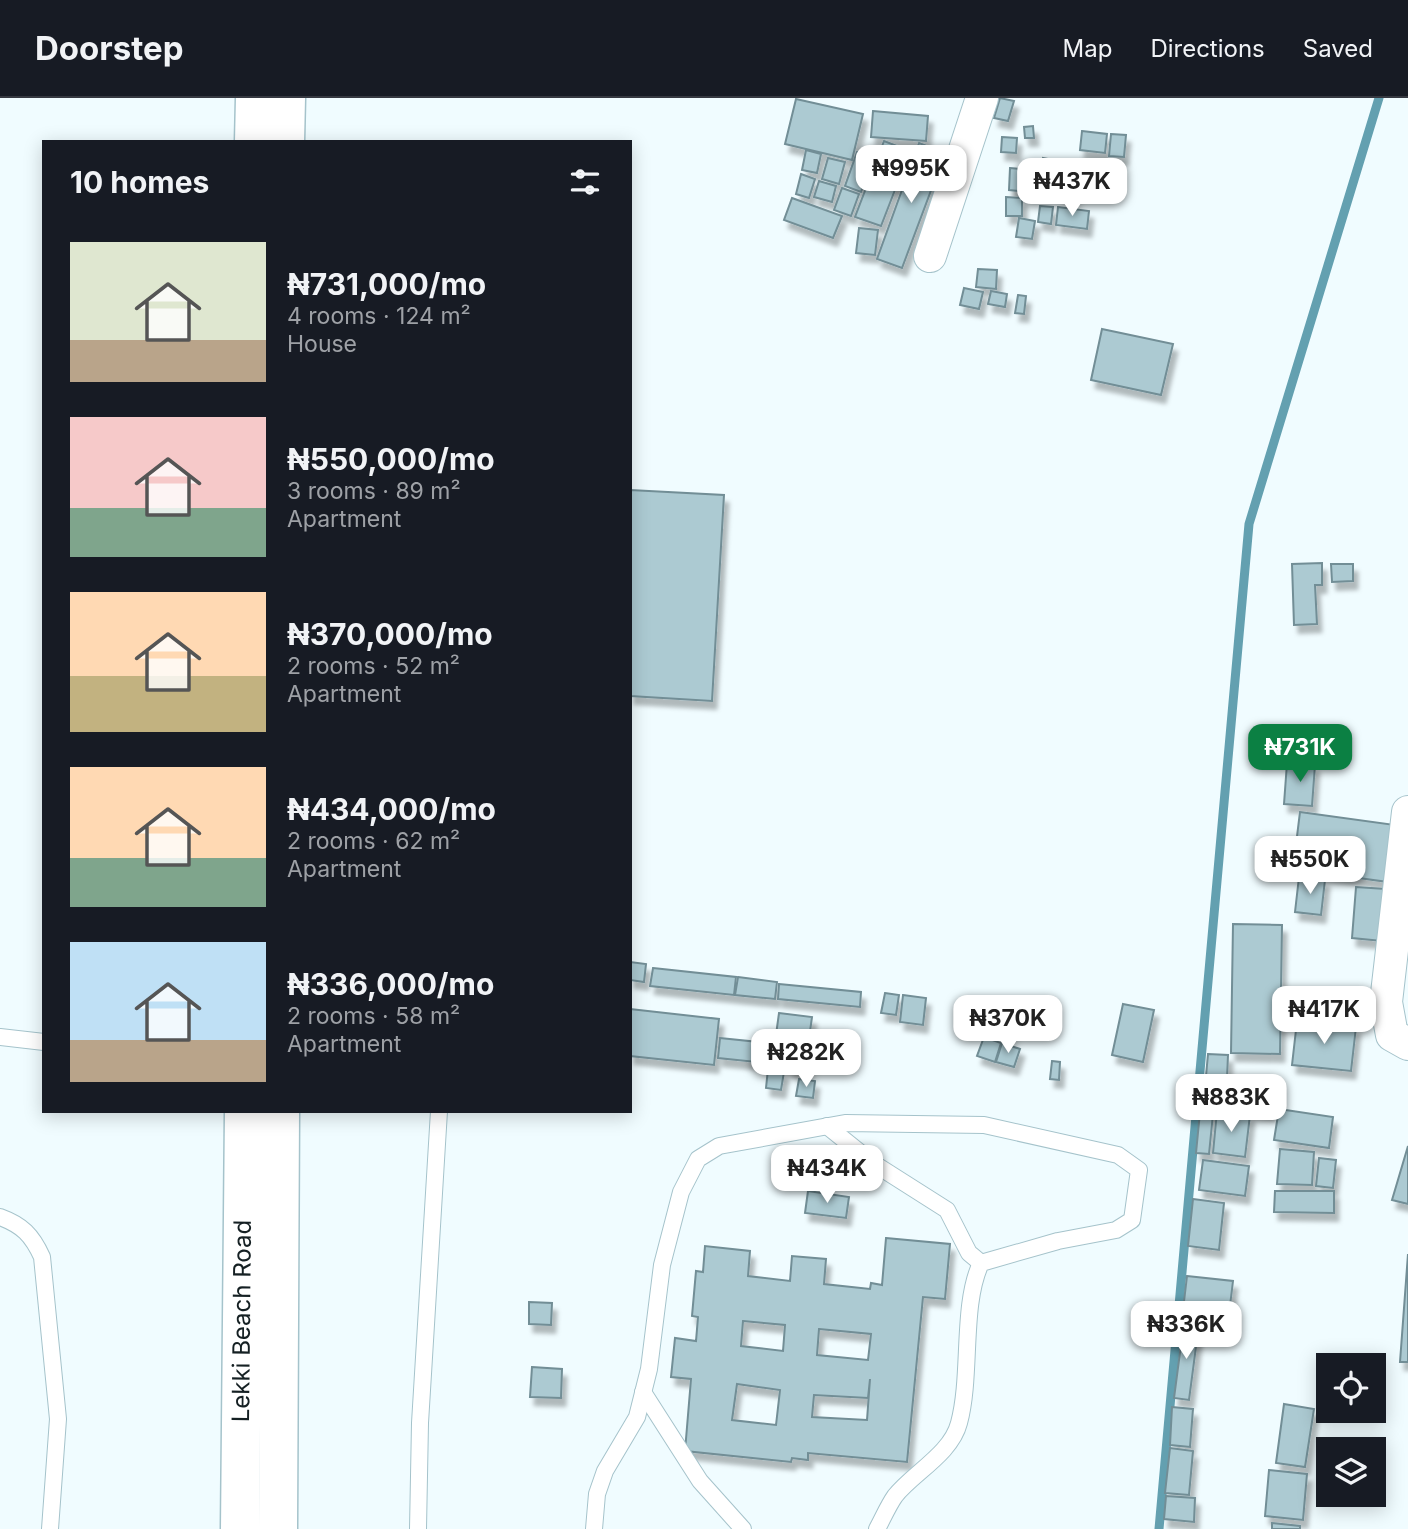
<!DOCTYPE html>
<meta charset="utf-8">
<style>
:root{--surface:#171b24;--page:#20242c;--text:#f1f3f6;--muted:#9ea1a6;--line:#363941;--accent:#0b8043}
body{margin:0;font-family:Inter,sans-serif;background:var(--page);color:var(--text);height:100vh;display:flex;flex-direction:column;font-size:26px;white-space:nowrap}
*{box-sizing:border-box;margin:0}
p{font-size:23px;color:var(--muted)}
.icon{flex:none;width:38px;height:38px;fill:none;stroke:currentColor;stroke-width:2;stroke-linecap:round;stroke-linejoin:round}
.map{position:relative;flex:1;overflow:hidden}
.sheet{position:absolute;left:42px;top:42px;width:590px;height:973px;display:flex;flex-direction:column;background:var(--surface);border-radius:0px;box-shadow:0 4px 18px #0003}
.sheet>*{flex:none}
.buttons{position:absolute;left:1316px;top:1255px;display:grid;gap:14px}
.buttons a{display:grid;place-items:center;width:70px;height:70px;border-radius:0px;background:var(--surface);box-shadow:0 4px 18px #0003;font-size:35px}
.price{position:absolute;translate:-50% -60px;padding:0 16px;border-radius:14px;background:#fff;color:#222;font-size:23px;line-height:46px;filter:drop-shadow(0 2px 4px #0008)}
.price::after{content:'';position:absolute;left:50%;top:42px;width:21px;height:16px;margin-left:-10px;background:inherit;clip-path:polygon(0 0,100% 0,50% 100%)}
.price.selected{background:var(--accent);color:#fff}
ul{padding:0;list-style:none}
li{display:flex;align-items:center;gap:21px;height:175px;padding:0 28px}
li span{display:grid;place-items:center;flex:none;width:196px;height:140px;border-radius:0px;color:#555}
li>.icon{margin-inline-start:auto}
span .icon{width:84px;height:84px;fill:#fffc;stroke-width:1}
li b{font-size:30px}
h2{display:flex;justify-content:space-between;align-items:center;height:84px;padding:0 28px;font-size:30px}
header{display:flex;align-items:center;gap:42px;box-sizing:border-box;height:98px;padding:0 35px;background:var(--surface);border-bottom:2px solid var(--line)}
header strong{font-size:33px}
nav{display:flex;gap:38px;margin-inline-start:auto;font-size:24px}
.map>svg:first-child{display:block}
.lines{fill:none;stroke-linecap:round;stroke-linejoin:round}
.stream{stroke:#63a0b0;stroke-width:9}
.building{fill:#accad2;stroke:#728e96;stroke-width:2;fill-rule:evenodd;filter:url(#shadow)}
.lane-casing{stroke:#a5c3cb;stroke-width:18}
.street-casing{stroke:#a5c3cb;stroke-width:34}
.primary-casing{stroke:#a5c3cb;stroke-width:41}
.lane{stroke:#fff;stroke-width:16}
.street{stroke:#fff;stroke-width:32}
.primary{stroke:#fff;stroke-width:38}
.labels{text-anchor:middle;stroke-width:6;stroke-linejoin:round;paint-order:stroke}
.street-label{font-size:24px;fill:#152023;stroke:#fff}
</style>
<header>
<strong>Doorstep</strong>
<nav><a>Map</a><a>Directions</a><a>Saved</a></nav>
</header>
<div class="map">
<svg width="1408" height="1431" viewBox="0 0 1408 1431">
<defs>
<filter id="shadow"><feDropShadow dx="4.5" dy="8" stdDeviation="2" flood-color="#0004"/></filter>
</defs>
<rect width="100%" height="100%" fill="#f0fcff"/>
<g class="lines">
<path class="stream" d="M1159,1431L1249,426L1379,0"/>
</g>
<g class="building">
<path d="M1000,0L1014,3L1008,23L994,20Z"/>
<path d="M796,1L863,16L852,62L785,46Z"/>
<path d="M873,13L928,18L926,43L871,39Z"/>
<path d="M1033,28L1034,40H1025L1024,29Z"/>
<path d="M1082,33L1107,36L1105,55L1080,52Z"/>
<path d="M1111,36L1126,37L1124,59L1109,58Z"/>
<path d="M1002,39L1017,40L1016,55L1001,54Z"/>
<path d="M884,43L910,53L881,128L855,119Z"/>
<path d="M919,45L945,55L902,170L877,161Z"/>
<path d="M806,52L821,56L817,75L802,72Z"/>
<path d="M857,54L873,59L861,94L845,88Z"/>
<path d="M828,60L845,64L839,86L822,81Z"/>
<path d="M1043,60L1058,63L1056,72L1041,68Z"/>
<path d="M1010,70L1030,72L1029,94L1009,92Z"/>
<path d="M801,76L815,81L809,100L796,96Z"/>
<path d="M819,83L836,88L832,104L814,99Z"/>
<path d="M842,90L859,96L851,118L834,112Z"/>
<path d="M1006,99L1022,100V118H1006Z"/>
<path d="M792,100L842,118L833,140L784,122Z"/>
<path d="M1040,108L1053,109L1051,126L1038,124Z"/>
<path d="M1058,109L1089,113L1087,131L1056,127Z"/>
<path d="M1019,120L1035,123L1032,141L1016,139Z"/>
<path d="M859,130L878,132L875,157L856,155Z"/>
<path d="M978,171L997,172L996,191L976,189Z"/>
<path d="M964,190L983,194L979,211L960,207Z"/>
<path d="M991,193L1007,196L1005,209L988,206Z"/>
<path d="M1018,197L1026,198L1024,216L1015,215Z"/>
<path d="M1102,231L1173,246L1161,297L1091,282Z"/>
<path d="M630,392L724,397L712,603L630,598Z"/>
<path d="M1322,465V487H1315L1317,526L1294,527L1292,466Z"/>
<path d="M1331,466H1353V483L1332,484Z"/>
<path d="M1287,665L1315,667L1312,708L1284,706Z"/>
<path d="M1300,714L1395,727L1388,784L1293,771Z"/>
<path d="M1299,779L1325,782L1321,817L1295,814Z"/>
<path d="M1356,789L1386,791L1382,843L1352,840Z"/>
<path d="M1233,826L1282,827L1280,956L1231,955Z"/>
<path d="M630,864L646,866L644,884L630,882Z"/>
<path d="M653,870L736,879L734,897L650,888Z"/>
<path d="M738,879L777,884L775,901L735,897Z"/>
<path d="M779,886L861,894L860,909L778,901Z"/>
<path d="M885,895L899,897L896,917L881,915Z"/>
<path d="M903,897L926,900L923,927L900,924Z"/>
<path d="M1123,906L1154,912L1143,964L1112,957Z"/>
<path d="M630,911L719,921L714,967L630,958Z"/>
<path d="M779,915L812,919L808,948L775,944Z"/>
<path d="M1297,923L1356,929L1351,973L1292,967Z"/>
<path d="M761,934L773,935L771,947L760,946Z"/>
<path d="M984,939L1001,945L995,964L977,958Z"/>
<path d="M720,940L758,944L756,964L718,960Z"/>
<path d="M1002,945L1020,951L1014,969L996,964Z"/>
<path d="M760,947L787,949L786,968L759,966Z"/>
<path d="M791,949L809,951L806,972L788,971Z"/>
<path d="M1208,956L1228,957L1227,980L1206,978Z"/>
<path d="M1052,963L1060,964L1059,982L1050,981Z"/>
<path d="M768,971L784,974L781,992L766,990Z"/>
<path d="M799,981L815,983L813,1000L796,998Z"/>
<path d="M1240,983L1273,986L1270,1014L1238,1011Z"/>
<path d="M1201,1004L1214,1006L1209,1056L1196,1055Z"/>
<path d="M1279,1011L1333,1019L1329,1050L1274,1042Z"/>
<path d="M1217,1013L1250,1017L1245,1059L1213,1055Z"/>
<path d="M1408,1048V1106L1392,1102Z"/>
<path d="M1280,1051L1314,1054L1312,1087L1277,1086Z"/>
<path d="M1319,1060L1336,1062L1333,1090L1316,1088Z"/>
<path d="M1203,1062L1249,1068L1245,1098L1199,1092Z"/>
<path d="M808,1093L849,1099L846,1120L805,1115Z"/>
<path d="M1275,1093H1334V1115L1274,1114Z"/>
<path d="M1193,1101L1224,1105L1219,1152L1188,1148Z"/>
<path d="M886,1140L950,1146L945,1201L923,1199L907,1364L808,1355V1362L792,1360L791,1364L685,1353L691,1281L671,1279L675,1240L696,1243L698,1219L692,1218L696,1173L703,1174L705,1148L750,1153L748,1178L790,1183L792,1158L826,1161L824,1186L870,1191L871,1185L882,1187ZM743,1223L785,1227L783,1253L741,1248ZM819,1231L871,1236L868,1262L817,1257ZM870,1281L867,1322L812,1319L814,1297L868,1300ZM737,1286L780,1292L776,1327L732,1322Z"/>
<path d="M1408,1156V1264H1400Z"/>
<path d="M1187,1178L1233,1183L1229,1216L1183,1212Z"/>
<path d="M529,1204L552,1205L551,1227L529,1226Z"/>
<path d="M1184,1224L1199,1226L1189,1302L1174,1300Z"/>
<path d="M532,1269L562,1271L561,1300L530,1299Z"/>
<path d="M1284,1306L1314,1311L1305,1369L1276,1365Z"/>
<path d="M1172,1309L1193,1311L1190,1349L1170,1347Z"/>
<path d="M1170,1350L1193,1353L1189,1397L1165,1395Z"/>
<path d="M1269,1372L1307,1376L1303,1422L1265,1418Z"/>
<path d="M1166,1398L1195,1400L1194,1424L1164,1421Z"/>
<path d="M1272,1425L1300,1428V1431H1272Z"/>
</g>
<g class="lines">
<defs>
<g id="lane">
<path d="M0,939L44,944"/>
<path d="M827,1028L873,1065L947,1112L969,1155L981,1165"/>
<path d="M0,1119C22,1127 32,1137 42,1159L58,1321L50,1431"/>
<path d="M643,1294L700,1383L743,1431"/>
<path d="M418,1431L420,1325L439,1013"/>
<path d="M594,1431L597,1396L605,1373L637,1319L649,1271L662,1167L681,1094L698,1061L719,1048L845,1025L984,1027L1118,1057L1139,1072L1132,1122L1116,1132L1058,1143L981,1165C961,1207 972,1277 959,1325C951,1356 913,1375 895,1398C888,1408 883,1420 877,1431"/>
</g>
<g id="street">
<path d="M930,158L982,0"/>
<path d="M1408,714L1386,904L1392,937L1408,946"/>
</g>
<g id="primary">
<path d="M254,44L255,0"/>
<path d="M285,44L286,0"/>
<path id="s1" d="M240,1431L244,1013"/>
<path d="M278,1431L280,1013"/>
</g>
</defs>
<use href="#lane" class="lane-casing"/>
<use href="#street" class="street-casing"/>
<use href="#primary" class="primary-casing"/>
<use href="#lane" class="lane"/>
<use href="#street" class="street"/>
<use href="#primary" class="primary"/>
</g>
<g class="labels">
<g class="street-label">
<text dy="8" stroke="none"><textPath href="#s1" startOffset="208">Lekki Beach Road</textPath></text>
</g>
</g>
</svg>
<div class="buttons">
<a><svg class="icon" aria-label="locate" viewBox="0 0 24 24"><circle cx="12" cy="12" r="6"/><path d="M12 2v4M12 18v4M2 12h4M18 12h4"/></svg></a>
<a><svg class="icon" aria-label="layers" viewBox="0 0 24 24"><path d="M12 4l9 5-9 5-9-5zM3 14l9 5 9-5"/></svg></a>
</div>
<b class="price" style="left:911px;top:107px">₦995K</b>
<b class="price" style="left:1072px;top:120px">₦437K</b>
<b class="price selected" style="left:1300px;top:686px">₦731K</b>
<b class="price" style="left:1310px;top:798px">₦550K</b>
<b class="price" style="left:1324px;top:948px">₦417K</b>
<b class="price" style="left:1008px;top:957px">₦370K</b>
<b class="price" style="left:806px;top:991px">₦282K</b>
<b class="price" style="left:1231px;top:1036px">₦883K</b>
<b class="price" style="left:827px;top:1107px">₦434K</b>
<b class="price" style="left:1186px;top:1263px">₦336K</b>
<section class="sheet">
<h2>10 homes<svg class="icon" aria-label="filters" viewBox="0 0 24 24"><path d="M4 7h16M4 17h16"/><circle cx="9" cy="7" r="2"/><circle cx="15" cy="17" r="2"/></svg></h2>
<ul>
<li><span style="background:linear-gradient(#dfe7d0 70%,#b9a48a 0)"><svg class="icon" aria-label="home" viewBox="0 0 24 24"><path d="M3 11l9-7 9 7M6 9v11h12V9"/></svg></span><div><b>₦731,000/mo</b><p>4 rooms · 124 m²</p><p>House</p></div></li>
<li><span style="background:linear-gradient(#f6c9c9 65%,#7fa58c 0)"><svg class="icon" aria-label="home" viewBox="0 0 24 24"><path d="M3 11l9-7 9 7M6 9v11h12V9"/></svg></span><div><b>₦550,000/mo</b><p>3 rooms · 89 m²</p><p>Apartment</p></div></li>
<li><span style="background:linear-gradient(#ffd9b3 60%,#c2b280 0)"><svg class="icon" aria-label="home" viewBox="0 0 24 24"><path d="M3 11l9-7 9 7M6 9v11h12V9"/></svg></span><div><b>₦370,000/mo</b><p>2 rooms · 52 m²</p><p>Apartment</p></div></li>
<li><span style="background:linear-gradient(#ffd9b3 65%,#7fa58c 0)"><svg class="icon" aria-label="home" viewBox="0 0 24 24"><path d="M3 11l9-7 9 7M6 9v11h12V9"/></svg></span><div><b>₦434,000/mo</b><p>2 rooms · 62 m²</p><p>Apartment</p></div></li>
<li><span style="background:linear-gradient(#bfe0f5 70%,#b9a48a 0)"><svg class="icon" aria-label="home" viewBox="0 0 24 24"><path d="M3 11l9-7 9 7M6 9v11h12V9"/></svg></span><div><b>₦336,000/mo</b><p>2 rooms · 58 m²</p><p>Apartment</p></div></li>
</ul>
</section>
</div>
